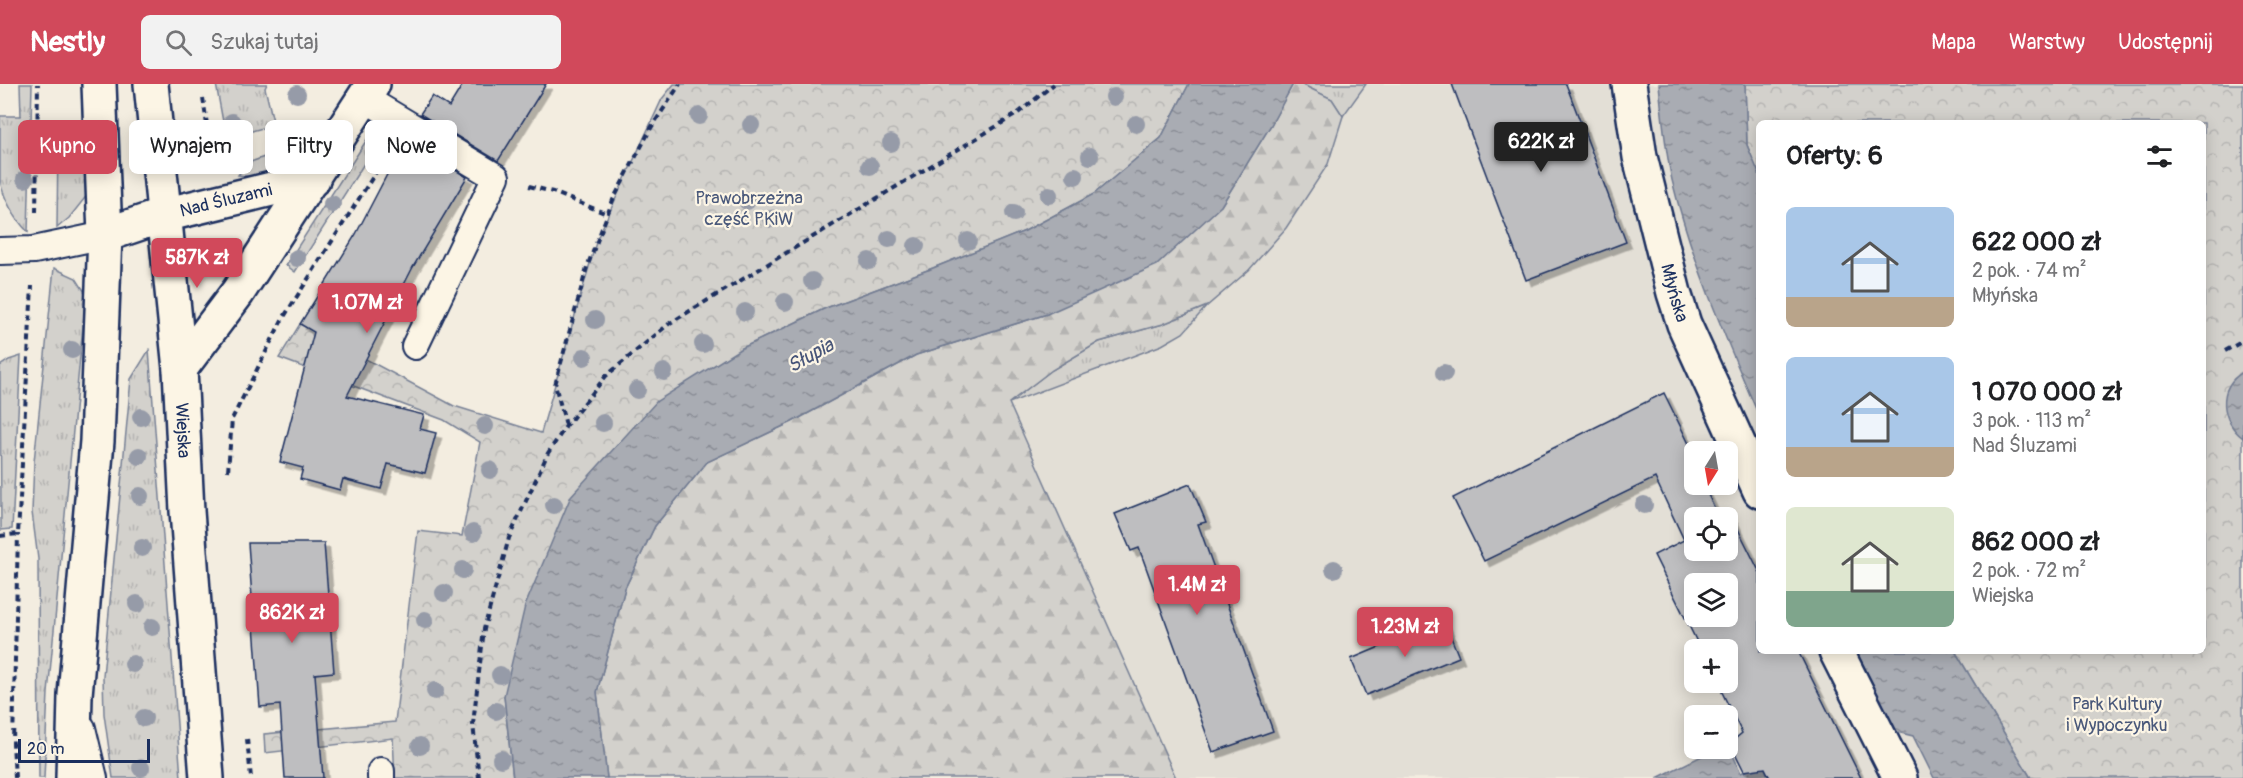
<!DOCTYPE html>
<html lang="pl">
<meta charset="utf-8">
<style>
:root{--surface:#fff;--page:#f2f2f2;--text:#202124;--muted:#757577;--accent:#d1495b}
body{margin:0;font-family:Pangolin,sans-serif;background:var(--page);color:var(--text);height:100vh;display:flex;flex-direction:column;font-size:22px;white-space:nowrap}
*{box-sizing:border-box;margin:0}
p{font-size:20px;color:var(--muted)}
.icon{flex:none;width:33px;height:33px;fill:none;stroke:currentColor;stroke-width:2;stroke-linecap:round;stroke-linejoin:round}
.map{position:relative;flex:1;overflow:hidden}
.drawer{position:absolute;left:1756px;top:36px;width:450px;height:534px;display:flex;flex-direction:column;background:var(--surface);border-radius:9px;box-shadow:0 3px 15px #0003}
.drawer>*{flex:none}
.top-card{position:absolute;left:18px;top:36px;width:570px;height:54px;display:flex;gap:12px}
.needle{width:39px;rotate:191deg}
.tools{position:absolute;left:1684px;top:357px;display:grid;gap:12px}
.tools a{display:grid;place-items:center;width:54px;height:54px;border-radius:9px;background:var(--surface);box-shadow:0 3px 15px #0003;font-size:30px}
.scale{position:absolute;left:18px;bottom:15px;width:132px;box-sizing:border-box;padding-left:6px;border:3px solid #1b2f5e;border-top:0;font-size:16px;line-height:21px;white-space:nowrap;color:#1b2f5e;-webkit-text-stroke:4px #fcf5e5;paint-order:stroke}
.price{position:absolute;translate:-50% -51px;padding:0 14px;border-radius:6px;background:var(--accent);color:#fff;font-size:20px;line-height:39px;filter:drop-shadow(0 2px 3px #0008)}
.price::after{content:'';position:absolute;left:50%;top:36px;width:18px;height:14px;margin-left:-9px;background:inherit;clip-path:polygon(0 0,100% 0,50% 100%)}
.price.selected{background:#222;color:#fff}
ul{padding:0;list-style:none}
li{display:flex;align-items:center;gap:18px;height:150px;padding:0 30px}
li span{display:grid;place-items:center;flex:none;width:168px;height:120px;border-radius:9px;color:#555}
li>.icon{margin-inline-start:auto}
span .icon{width:72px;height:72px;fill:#fffc;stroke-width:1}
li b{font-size:26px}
h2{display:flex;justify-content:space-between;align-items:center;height:72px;padding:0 30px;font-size:26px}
.pill{padding:0 21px;border-radius:9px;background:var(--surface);box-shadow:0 3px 15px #0003;font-size:21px;line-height:54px}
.pill.selected{background:var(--accent);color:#fff}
header{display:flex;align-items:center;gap:36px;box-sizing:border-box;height:84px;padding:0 30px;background:var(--accent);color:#fff}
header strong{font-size:28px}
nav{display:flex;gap:33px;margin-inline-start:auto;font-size:21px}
.search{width:420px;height:54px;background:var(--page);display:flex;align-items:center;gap:15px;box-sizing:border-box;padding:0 21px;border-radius:9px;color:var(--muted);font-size:22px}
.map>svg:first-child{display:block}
.built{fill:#e3dfd6;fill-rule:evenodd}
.grass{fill:url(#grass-tufts);stroke:#778095;stroke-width:1.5}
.forest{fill:url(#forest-firs);stroke:#778095;stroke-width:1.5}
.park{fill:url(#park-crowns);stroke:#778095;stroke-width:1.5}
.water{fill:url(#water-ripples);stroke:#707a91;stroke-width:1.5}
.building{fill:#bebec0;stroke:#1b2f5e;stroke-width:1.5;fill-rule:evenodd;filter:url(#shadow)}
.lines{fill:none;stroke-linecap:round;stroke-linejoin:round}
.service-casing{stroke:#1b2f5e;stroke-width:30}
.minor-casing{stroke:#1b2f5e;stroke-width:38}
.tertiary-casing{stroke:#1b2f5e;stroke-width:38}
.secondary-casing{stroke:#1b2f5e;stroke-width:38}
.path{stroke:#1b2f5e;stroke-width:4;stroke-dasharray:6 4.5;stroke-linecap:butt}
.service{stroke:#fcf5e5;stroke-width:26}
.minor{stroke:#fcf5e5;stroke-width:33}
.tertiary{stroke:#fcf5e5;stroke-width:33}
.secondary{stroke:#fcf5e5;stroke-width:33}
.tree{fill:#969ba8}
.labels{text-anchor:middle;stroke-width:4.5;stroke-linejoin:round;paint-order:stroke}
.park-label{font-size:18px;fill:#49587a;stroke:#fcf5e5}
.street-label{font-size:18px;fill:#1b2f5e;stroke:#fcf5e5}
.water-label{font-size:20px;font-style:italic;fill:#465478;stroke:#fcf5e5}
</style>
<header>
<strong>Nestly</strong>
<div class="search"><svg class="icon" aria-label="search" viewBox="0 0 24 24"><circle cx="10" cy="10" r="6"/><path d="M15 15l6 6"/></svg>Szukaj tutaj</div>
<nav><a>Mapa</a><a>Warstwy</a><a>Udostępnij</a></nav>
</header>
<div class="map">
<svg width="2243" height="694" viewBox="0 0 2243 694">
<defs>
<pattern id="grass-tufts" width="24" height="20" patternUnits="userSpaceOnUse" patternTransform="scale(1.5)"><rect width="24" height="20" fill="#d3d1cc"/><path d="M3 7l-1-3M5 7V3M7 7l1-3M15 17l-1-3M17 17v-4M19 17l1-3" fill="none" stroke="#b5b4b2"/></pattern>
<pattern id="forest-firs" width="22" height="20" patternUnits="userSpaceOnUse" patternTransform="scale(1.5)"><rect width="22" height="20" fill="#d3d1cc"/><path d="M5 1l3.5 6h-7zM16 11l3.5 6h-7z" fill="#b5b4b2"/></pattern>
<pattern id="park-crowns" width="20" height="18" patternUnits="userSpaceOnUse" patternTransform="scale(1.5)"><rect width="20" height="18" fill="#d3d1cc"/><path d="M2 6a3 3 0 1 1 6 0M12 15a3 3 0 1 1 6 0" fill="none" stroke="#b5b4b2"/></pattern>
<pattern id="water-ripples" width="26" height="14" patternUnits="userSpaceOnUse" patternTransform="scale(1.5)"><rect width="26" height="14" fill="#a9acb3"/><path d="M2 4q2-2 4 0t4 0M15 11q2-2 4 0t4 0" fill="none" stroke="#898c95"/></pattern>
<filter id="shadow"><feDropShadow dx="5.5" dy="5.5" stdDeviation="0" flood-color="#0004"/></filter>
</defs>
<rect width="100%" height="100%" fill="#f3ede0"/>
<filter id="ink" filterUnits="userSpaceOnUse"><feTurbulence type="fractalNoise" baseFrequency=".0167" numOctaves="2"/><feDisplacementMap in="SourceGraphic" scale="12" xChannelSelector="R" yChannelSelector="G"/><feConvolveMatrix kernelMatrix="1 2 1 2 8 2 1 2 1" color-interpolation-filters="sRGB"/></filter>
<g filter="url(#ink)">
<path class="built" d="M1366,0H1659L1672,94L1695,172L1721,245L1759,332L1760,567H1857V574L1913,652L1934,694H1769L1762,680L1741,689L1737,684L1738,680L1728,660V632H1695V664L1716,665L1657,694H1176L1009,319L1162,261L1183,249L1207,222L1249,186L1328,80L1343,32ZM1695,368H1728V400H1695ZM1695,434H1728V466H1695ZM1695,500H1728V532H1695ZM1695,566H1728V598H1695Z"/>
<g class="grass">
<path d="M20,0H32L28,148C15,135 3,114 0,96V32H21Z"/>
<path d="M216,0H267L265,4L274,41L226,54Z"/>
<path d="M1301,0H1366L1343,32L1332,15Z"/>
<path d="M91,42L88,110L69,134L57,144L58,60L76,43Z"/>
<path d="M388,42L295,188L286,181L375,43Z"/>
<path d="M308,57C287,80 272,98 238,91L248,79Z"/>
<path d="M54,184L76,194L86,210L48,609L44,694H39L38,475L32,428L34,378Z"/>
<path d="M1207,222L1183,249L1162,261L1009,319L1052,286L1099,258L1163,240Z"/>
<path d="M149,266L181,694H113L104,630L103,592L131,295Z"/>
<path d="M21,272L12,445L1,446L0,282L9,276Z"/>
</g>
<path class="forest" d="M1293,0H1301L1332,15L1343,32L1328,80L1286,144L1249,186L1207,222L1163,240L1099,258L1052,286L1009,319L1176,694H607L597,608L625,504L655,442L707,378L792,338L916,271L1047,230L1221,122L1271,41Z"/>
<g class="park">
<path d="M674,0H1189L1161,54L1094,110L1025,147L933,184L826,224L740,265L504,612L513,694H395L393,654L265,669L264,650L395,638L418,447L462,452L480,358L444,336L279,274L300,240L454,322L541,349L597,155L662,15Z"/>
<path d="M1745,0H2243V694H2031L1955,567H2204V39H1760L1759,92L1747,61Z"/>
</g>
<g class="water">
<path d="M1189,0H1293L1271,41L1221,122L1157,181L1047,230L916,271L792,338L707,378L655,442L625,504L597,608L607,694H513L504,612L525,522L571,412L657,317L740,265L826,224L933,184L1025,147L1094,110L1161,54Z"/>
<path d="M1659,0H1745L1747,61L1760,92L1759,332C1726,255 1692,178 1672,96C1665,65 1662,31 1659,0Z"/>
<path d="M2243,288V354C2221,337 2216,304 2243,288Z"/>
<path d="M1857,567H1955L2031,694H1934L1913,652L1893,647L1857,574Z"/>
<path d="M1728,660L1741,689L1763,680L1769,694H1657L1716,665L1728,664Z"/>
</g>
<g class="building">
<path d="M463,0H546L498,77L420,30L432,12L449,23Z"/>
<path d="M1452,0H1566L1626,158L1526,196Z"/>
<path d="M405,56L467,93L413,183L347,312L424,331L420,345L436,349L425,389L388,380L381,405L343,395L340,406L300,395L303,384L280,378L314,248L300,240L356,150Z"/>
<path d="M1664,309L1695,372L1691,374L1695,383V400H1703L1719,434H1695V466H1728V434L1732,433L1760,489V567H1798L1861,694H1770L1765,684L1744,687L1730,659L1742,649L1717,598H1728V566H1701L1654,471L1684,456L1655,394L1484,477L1453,414ZM1695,500H1728V532H1695Z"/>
<path d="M1190,400L1206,438L1198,440L1273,647L1213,668L1139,464L1131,467L1115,430Z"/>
<path d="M248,459H324L334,588L315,590L323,694H285L280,621L260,623Z"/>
<path d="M1444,536L1459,573L1366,611L1351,575Z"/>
</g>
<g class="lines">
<defs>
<g id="service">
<path d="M364,14L496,93L415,262"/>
<path d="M0,167L34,166L105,151"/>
<path d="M82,644L94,694"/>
<path d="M381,687V694"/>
</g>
<g id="minor">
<path id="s1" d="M1629,0L1640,73L1674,209L1684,240L1760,407"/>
<path d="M1836,567L1900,694"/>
</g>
<g id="tertiary">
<path id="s2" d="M105,151L164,131L313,95"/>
<path d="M180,285L238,208L373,0"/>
</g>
<g id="secondary">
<path id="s3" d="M151,0L180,285L187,427L207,694"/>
<path d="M73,694L75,611L97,357L105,151L99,0"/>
</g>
</defs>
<use href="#service" class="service-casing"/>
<use href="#minor" class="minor-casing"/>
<use href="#tertiary" class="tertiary-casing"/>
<use href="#secondary" class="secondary-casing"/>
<g class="path">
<path d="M203,14L212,74"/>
<path d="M529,102L553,108L607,130"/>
<path d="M36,128L38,0"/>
<path d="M2225,267L2243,257"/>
<path d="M566,341L555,301L587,183L613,116L651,44L680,0"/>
<path d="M228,387L232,335L282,236L388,69"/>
<path d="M0,452L18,450L32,202"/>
<path d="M247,655L251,694"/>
<path d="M15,694L13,659L18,450"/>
<path d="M479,694L473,640L484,545L509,454L548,369L566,342L606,292L670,239L1017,30L1054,0"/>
</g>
<use href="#service" class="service"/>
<use href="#minor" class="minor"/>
<use href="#tertiary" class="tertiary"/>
<use href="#secondary" class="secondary"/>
</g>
<g class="tree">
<circle cx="297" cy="10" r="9"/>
<circle cx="1114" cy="13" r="9"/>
<circle cx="699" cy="32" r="9"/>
<circle cx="232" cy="38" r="9"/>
<circle cx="1136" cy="40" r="9"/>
<circle cx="751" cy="41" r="9"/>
<circle cx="891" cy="59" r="9"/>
<circle cx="1090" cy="72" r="9"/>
<circle cx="870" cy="82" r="9"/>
<circle cx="1075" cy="92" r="9"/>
<circle cx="25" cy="95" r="9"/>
<circle cx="1049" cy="111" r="9"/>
<circle cx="747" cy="117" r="9"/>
<circle cx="332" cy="120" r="9"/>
<circle cx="1014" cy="129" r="9"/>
<circle cx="771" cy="135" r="9"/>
<circle cx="889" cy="155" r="9"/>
<circle cx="968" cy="157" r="9"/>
<circle cx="916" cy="162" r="9"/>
<circle cx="297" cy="174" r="9"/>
<circle cx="869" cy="177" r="9"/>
<circle cx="812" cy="197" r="9"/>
<circle cx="785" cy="218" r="9"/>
<circle cx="745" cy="228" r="9"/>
<circle cx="595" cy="236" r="9"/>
<circle cx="703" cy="260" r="9"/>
<circle cx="72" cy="266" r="9"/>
<circle cx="584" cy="273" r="9"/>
<circle cx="664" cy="288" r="9"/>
<circle cx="1444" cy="289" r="9"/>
<circle cx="637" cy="306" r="9"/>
<circle cx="141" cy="333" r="9"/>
<circle cx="603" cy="339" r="9"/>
<circle cx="485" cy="342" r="9"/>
<circle cx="139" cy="372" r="9"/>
<circle cx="490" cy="386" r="9"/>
<circle cx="140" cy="412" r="9"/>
<circle cx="554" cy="421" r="9"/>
<circle cx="1644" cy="421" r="9"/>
<circle cx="473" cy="449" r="9"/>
<circle cx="142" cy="464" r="9"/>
<circle cx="1334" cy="485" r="9"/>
<circle cx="463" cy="486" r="9"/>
<circle cx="444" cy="509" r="9"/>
<circle cx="137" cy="520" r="9"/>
<circle cx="425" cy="536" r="9"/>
<circle cx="152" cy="543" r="9"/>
<circle cx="133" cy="580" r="9"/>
<circle cx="500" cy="591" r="9"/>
<circle cx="435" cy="607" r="9"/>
<circle cx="496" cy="627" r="9"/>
<circle cx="144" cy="634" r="9"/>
<circle cx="420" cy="662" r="9"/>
<circle cx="501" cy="675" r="9"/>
<circle cx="141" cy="684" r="9"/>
</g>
</g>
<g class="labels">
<g class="park-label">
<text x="749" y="120">Prawobrzeżna<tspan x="749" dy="21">część PKiW</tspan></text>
<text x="2117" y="626">Park Kultury<tspan x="2117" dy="21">i Wypoczynku</tspan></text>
</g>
<g class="street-label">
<text dy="6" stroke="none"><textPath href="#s2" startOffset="126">Nad Śluzami</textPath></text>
<text dy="6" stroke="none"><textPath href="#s1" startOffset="214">Młyńska</textPath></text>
<text dy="6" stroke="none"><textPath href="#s3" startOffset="348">Wiejska</textPath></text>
</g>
<g class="water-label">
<text transform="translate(810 271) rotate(-29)" y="7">Słupia</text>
</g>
</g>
</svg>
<div class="tools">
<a><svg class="needle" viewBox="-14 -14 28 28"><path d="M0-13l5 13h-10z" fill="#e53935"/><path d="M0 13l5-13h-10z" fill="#757577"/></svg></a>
<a><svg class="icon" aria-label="locate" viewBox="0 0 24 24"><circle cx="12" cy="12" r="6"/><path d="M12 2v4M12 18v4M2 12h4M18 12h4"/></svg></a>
<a><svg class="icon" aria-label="layers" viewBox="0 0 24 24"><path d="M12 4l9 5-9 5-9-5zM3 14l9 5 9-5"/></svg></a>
<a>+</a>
<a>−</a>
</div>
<div class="scale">20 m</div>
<b class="price selected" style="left:1541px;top:89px">622K zł</b>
<b class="price" style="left:197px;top:205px">587K zł</b>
<b class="price" style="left:367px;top:250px">1.07M zł</b>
<b class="price" style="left:1197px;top:532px">1.4M zł</b>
<b class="price" style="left:292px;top:560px">862K zł</b>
<b class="price" style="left:1405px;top:574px">1.23M zł</b>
<div class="top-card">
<a class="pill selected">Kupno</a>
<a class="pill">Wynajem</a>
<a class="pill">Filtry</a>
<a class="pill">Nowe</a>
</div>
<section class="drawer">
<h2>Oferty: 6<svg class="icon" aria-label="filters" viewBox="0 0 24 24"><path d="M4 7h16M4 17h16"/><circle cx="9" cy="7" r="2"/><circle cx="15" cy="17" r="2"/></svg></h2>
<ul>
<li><span style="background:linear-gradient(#a9c7e8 75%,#b9a48a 0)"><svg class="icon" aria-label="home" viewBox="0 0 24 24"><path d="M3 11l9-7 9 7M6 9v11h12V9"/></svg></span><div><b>622 000 zł</b><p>2 pok. · 74 m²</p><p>Młyńska</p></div></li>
<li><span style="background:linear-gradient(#a9c7e8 75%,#b9a48a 0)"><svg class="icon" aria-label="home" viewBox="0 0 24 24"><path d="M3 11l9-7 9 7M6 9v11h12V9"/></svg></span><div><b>1 070 000 zł</b><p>3 pok. · 113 m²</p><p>Nad Śluzami</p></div></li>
<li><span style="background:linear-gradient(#dfe7d0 70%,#7fa58c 0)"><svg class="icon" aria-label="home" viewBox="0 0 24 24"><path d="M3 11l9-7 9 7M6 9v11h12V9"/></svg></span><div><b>862 000 zł</b><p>2 pok. · 72 m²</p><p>Wiejska</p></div></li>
</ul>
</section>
</div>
